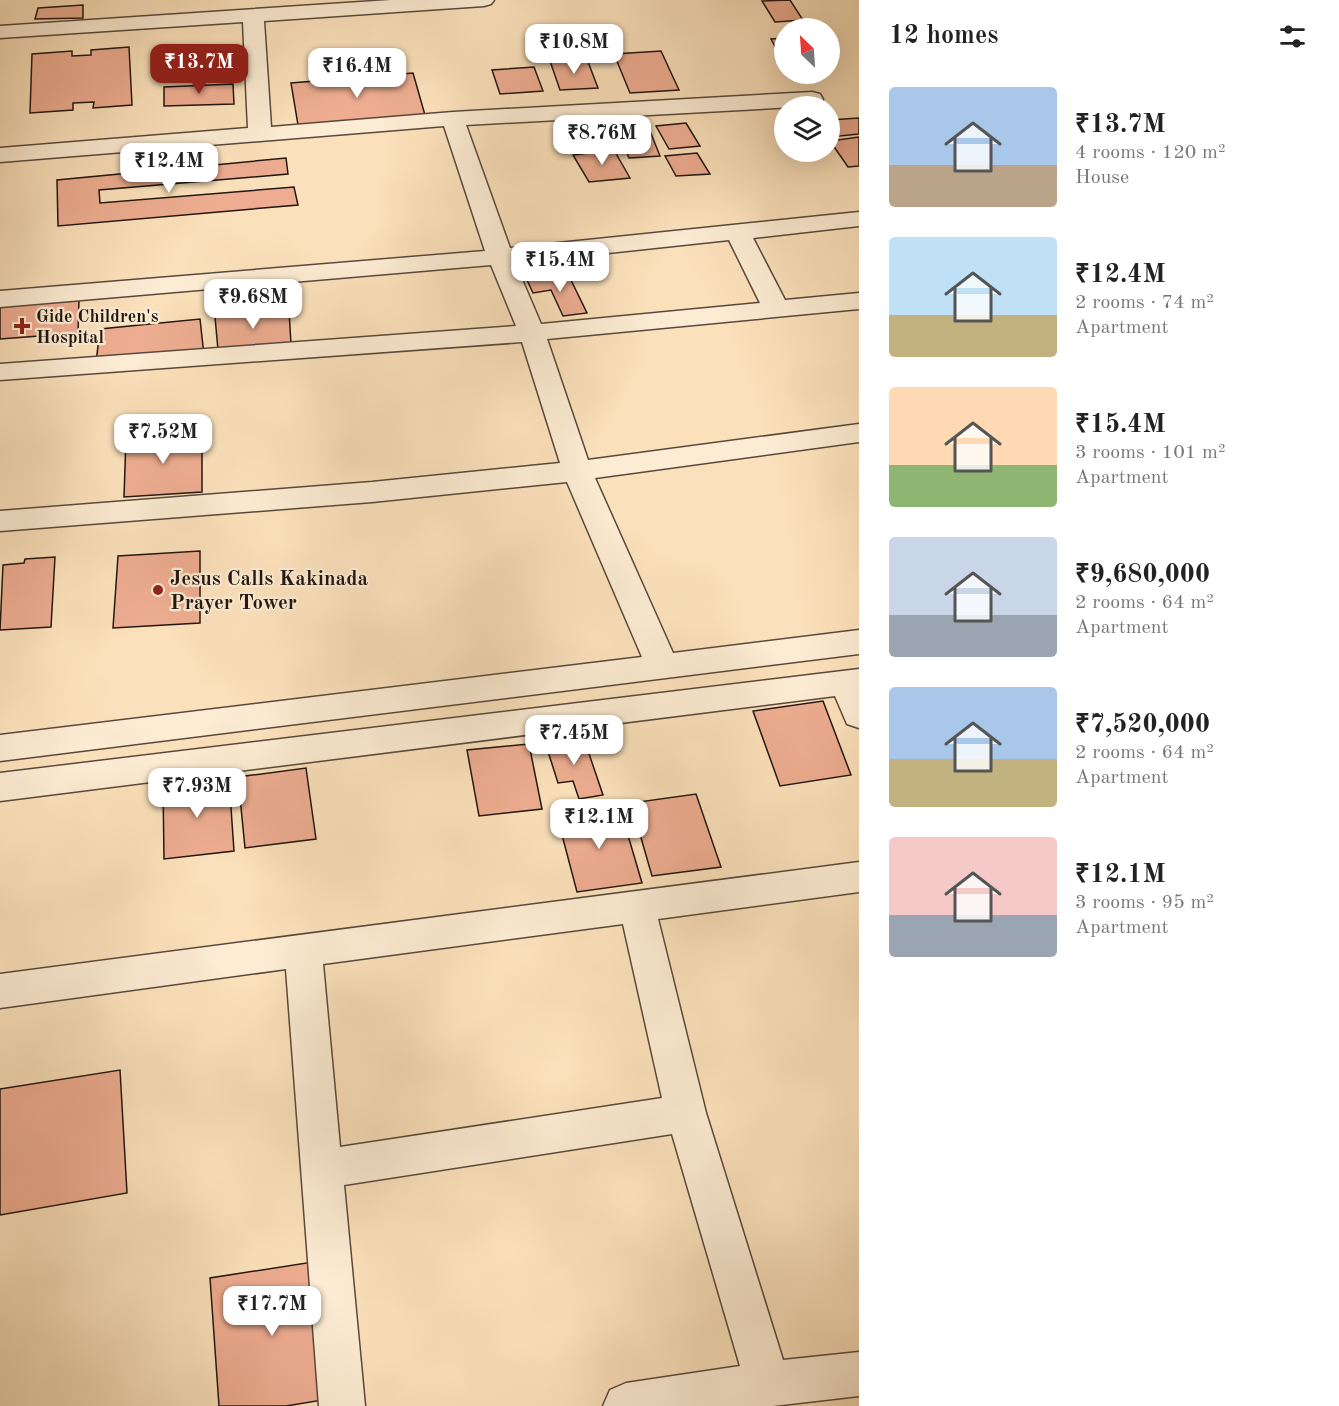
<!DOCTYPE html>
<meta charset="utf-8">
<style>
:root{--surface:#fff;--page:#f6f6f6;--text:#222;--muted:#767676;--accent:#8f2418}
body{margin:0;font-family:"Old Standard TT",serif;background:var(--page);color:var(--text);height:100vh;display:flex;flex-direction:column;font-size:22px;white-space:nowrap}
*{box-sizing:border-box;margin:0}
p{font-size:20px;color:var(--muted)}
.icon{flex:none;width:33px;height:33px;fill:none;stroke:currentColor;stroke-width:2;stroke-linecap:round;stroke-linejoin:round}
.map{position:relative;flex:1;overflow:hidden}
.sheet{display:flex;flex-direction:column;background:var(--surface);width:480px}
.sheet>*{flex:none}
.needle{width:39px;rotate:335deg}
.fabs{position:absolute;left:774px;top:18px;display:grid;gap:12px}
.fabs a{display:grid;place-items:center;width:66px;height:66px;border-radius:50%;background:var(--surface);box-shadow:0 6px 24px #0002;font-size:30px}
.price{position:absolute;translate:-50% -51px;padding:0 14px;border-radius:12px;background:#fff;color:#222;font-size:20px;line-height:39px;filter:drop-shadow(0 2px 3px #0008)}
.price::after{content:'';position:absolute;left:50%;top:36px;width:18px;height:14px;margin-left:-9px;background:inherit;clip-path:polygon(0 0,100% 0,50% 100%)}
.price.current{background:var(--accent);color:#fff}
ul{padding:0;list-style:none}
li{display:flex;align-items:center;gap:18px;height:150px;padding:0 30px}
li span{display:grid;place-items:center;flex:none;width:168px;height:120px;border-radius:6px;color:#555}
li>.icon{margin-inline-start:auto}
span .icon{width:72px;height:72px;fill:#fffc;stroke-width:1}
li b{font-size:26px}
h2{display:flex;justify-content:space-between;align-items:center;height:72px;padding:0 30px;font-size:26px}
main{display:flex;flex:1;min-height:0}
.map>svg:first-child{display:block}
.building{fill:#eead91;stroke:#211611;stroke-width:1.5}
.lines{fill:none;stroke-linecap:round;stroke-linejoin:round}
.minor-casing{stroke:#58493c;stroke-width:3}
.minor{fill:#fcecd3;fill-rule:evenodd}
.poi-dot{fill:#8f2418;stroke:#fcecd3;stroke-width:2}
.labels{text-anchor:middle;stroke-width:4.5;stroke-linejoin:round;paint-order:stroke}
.far-poi-label{font-size:18px;font-weight:bold;fill:#211611;stroke:#fcecd3;text-anchor:start}
.poi-label{font-size:21px;font-weight:bold;fill:#211611;stroke:#fcecd3;text-anchor:start}
</style>
<main>
<div class="map">
<svg width="859" height="1406" viewBox="0 0 859 1406">
<rect width="100%" height="100%" fill="#fbe1bb"/>
<filter id="stains"><feTurbulence type="fractalNoise" baseFrequency=".00333" numOctaves="4"/><feColorMatrix values="0 0 0 0 .2 0 0 0 0 .09 0 0 0 0 .02 0 0 0 .5 -.17"/></filter>
<radialGradient id="worn" r=".72"><stop offset=".6" stop-color="#630" stop-opacity="0"/><stop offset="1" stop-color="#630" stop-opacity=".3"/></radialGradient>
<g class="building">
<path d="M790,0L803,20L775,22L762,1Z"/>
<path d="M83,5V18L35,19L38,8Z"/>
<path d="M784,38V52H778L771,39Z"/>
<path d="M129,47L132,105L93,108L94,102L73,103V110L30,113L32,54L72,51V56L91,55V50Z"/>
<path d="M212,51L213,77L161,81L160,56Z"/>
<path d="M661,51L679,90L630,93L614,54Z"/>
<path d="M587,59L598,88L560,90L550,61Z"/>
<path d="M534,67L543,91L500,94L492,70Z"/>
<path d="M413,73L425,115L298,125L291,83Z"/>
<path d="M233,84L234,104L164,106V87Z"/>
<path d="M859,118V134L830,137V120Z"/>
<path d="M686,123L700,146L669,149L656,126Z"/>
<path d="M650,131L660,156L629,158L619,134Z"/>
<path d="M859,137V166L848,167L830,141Z"/>
<path d="M614,150L630,178L589,182L573,155Z"/>
<path d="M697,153L710,174L676,176L665,156Z"/>
<path d="M286,158L288,174L99,190L100,203L294,187L298,205L58,226L57,180Z"/>
<path d="M568,274L587,313L563,316L551,290L533,293L527,280Z"/>
<path d="M79,299L78,333L0,339V305Z"/>
<path d="M289,311L291,344L218,350L215,317Z"/>
<path d="M200,319L204,355L96,363L100,329Z"/>
<path d="M202,434V492L124,497L126,438Z"/>
<path d="M200,551V623L113,628L118,556Z"/>
<path d="M55,557L51,627L0,630L3,565L24,563L25,559Z"/>
<path d="M823,701L851,775L780,786L753,711Z"/>
<path d="M583,736L603,795L579,799L573,781L558,783L545,742Z"/>
<path d="M529,744L542,809L479,816L467,750Z"/>
<path d="M306,768L316,839L245,848L238,777Z"/>
<path d="M229,779L234,851L164,859L163,786Z"/>
<path d="M696,794L721,867L652,876L631,803Z"/>
<path d="M620,808L642,883L577,892L557,816Z"/>
<path d="M120,1070L127,1193L0,1215V1089Z"/>
<path d="M319,1261L335,1398L286,1406H219L210,1278Z"/>
</g>
<g class="lines">
<defs>
<g id="minor">
<path d="M391,0H494L491,4L484,6L264,21L271,127L453,112L812,92L820,94L823,99L820,104L812,106L466,125L510,248L859,212V226L753,238L785,300L859,293V309L547,339L588,460L859,424V442L595,478L673,653L859,630V654L0,761V735L642,657L567,482L372,502L0,531V511L372,482L560,463L522,342L0,380V364L516,326L491,265L0,307V291L485,251L444,126L0,162V148L248,128L243,22L0,38V26ZM729,240L760,303L541,324L515,263Z"/>
<path d="M859,669V728L847,724L835,696L0,801V773Z"/>
<path d="M859,862V892L658,919L706,1113L783,1360L859,1352V1396L773,1406H603L610,1390L626,1383L740,1366L672,1134L344,1185L365,1406H319L286,969L0,1008V974ZM623,924L662,1098L340,1147L323,964Z"/>
</g>
</defs>
<use href="#minor" class="minor-casing"/>
<use href="#minor" class="minor"/>
</g>
<g class="poi-dot">
<path d="M19 317h6v6h6v6h-6v6h-6v-6h-6v-6h6z"/>
<circle cx="158" cy="590" r="6"/>
</g>
<g class="labels">
<g class="far-poi-label">
<text x="36" y="322">Gide Children's<tspan x="36" dy="21">Hospital</tspan></text>
</g>
<g class="poi-label">
<text x="170" y="585">Jesus Calls Kakinada<tspan x="170" dy="24">Prayer Tower</tspan></text>
</g>
</g>
<rect width="100%" height="100%" filter="url(#stains)"/>
<rect width="100%" height="100%" fill="url(#worn)"/>
</svg>
<div class="fabs">
<a><svg class="needle" viewBox="-14 -14 28 28"><path d="M0-13l5 13h-10z" fill="#e53935"/><path d="M0 13l5-13h-10z" fill="#767676"/></svg></a>
<a><svg class="icon" aria-label="layers" viewBox="0 0 24 24"><path d="M12 4l9 5-9 5-9-5zM3 14l9 5 9-5"/></svg></a>
</div>
<b class="price" style="left:574px;top:75px">₹10.8M</b>
<b class="price current" style="left:199px;top:95px">₹13.7M</b>
<b class="price" style="left:357px;top:99px">₹16.4M</b>
<b class="price" style="left:602px;top:166px">₹8.76M</b>
<b class="price" style="left:169px;top:194px">₹12.4M</b>
<b class="price" style="left:560px;top:293px">₹15.4M</b>
<b class="price" style="left:253px;top:330px">₹9.68M</b>
<b class="price" style="left:163px;top:465px">₹7.52M</b>
<b class="price" style="left:574px;top:766px">₹7.45M</b>
<b class="price" style="left:197px;top:819px">₹7.93M</b>
<b class="price" style="left:599px;top:850px">₹12.1M</b>
<b class="price" style="left:272px;top:1337px">₹17.7M</b>
</div>
<section class="sheet">
<h2>12 homes<svg class="icon" aria-label="filters" viewBox="0 0 24 24"><path d="M4 7h16M4 17h16"/><circle cx="9" cy="7" r="2"/><circle cx="15" cy="17" r="2"/></svg></h2>
<ul>
<li><span style="background:linear-gradient(#a9c7e8 65%,#b9a48a 0)"><svg class="icon" aria-label="home" viewBox="0 0 24 24"><path d="M3 11l9-7 9 7M6 9v11h12V9"/></svg></span><div><b>₹13.7M</b><p>4 rooms · 120 m²</p><p>House</p></div></li>
<li><span style="background:linear-gradient(#bfe0f5 65%,#c2b280 0)"><svg class="icon" aria-label="home" viewBox="0 0 24 24"><path d="M3 11l9-7 9 7M6 9v11h12V9"/></svg></span><div><b>₹12.4M</b><p>2 rooms · 74 m²</p><p>Apartment</p></div></li>
<li><span style="background:linear-gradient(#ffd9b3 65%,#8fb573 0)"><svg class="icon" aria-label="home" viewBox="0 0 24 24"><path d="M3 11l9-7 9 7M6 9v11h12V9"/></svg></span><div><b>₹15.4M</b><p>3 rooms · 101 m²</p><p>Apartment</p></div></li>
<li><span style="background:linear-gradient(#c9d6e8 65%,#9aa5b1 0)"><svg class="icon" aria-label="home" viewBox="0 0 24 24"><path d="M3 11l9-7 9 7M6 9v11h12V9"/></svg></span><div><b>₹9,680,000</b><p>2 rooms · 64 m²</p><p>Apartment</p></div></li>
<li><span style="background:linear-gradient(#a9c7e8 60%,#c2b280 0)"><svg class="icon" aria-label="home" viewBox="0 0 24 24"><path d="M3 11l9-7 9 7M6 9v11h12V9"/></svg></span><div><b>₹7,520,000</b><p>2 rooms · 64 m²</p><p>Apartment</p></div></li>
<li><span style="background:linear-gradient(#f6c9c9 65%,#9aa5b1 0)"><svg class="icon" aria-label="home" viewBox="0 0 24 24"><path d="M3 11l9-7 9 7M6 9v11h12V9"/></svg></span><div><b>₹12.1M</b><p>3 rooms · 95 m²</p><p>Apartment</p></div></li>
</ul>
</section>
</main>
